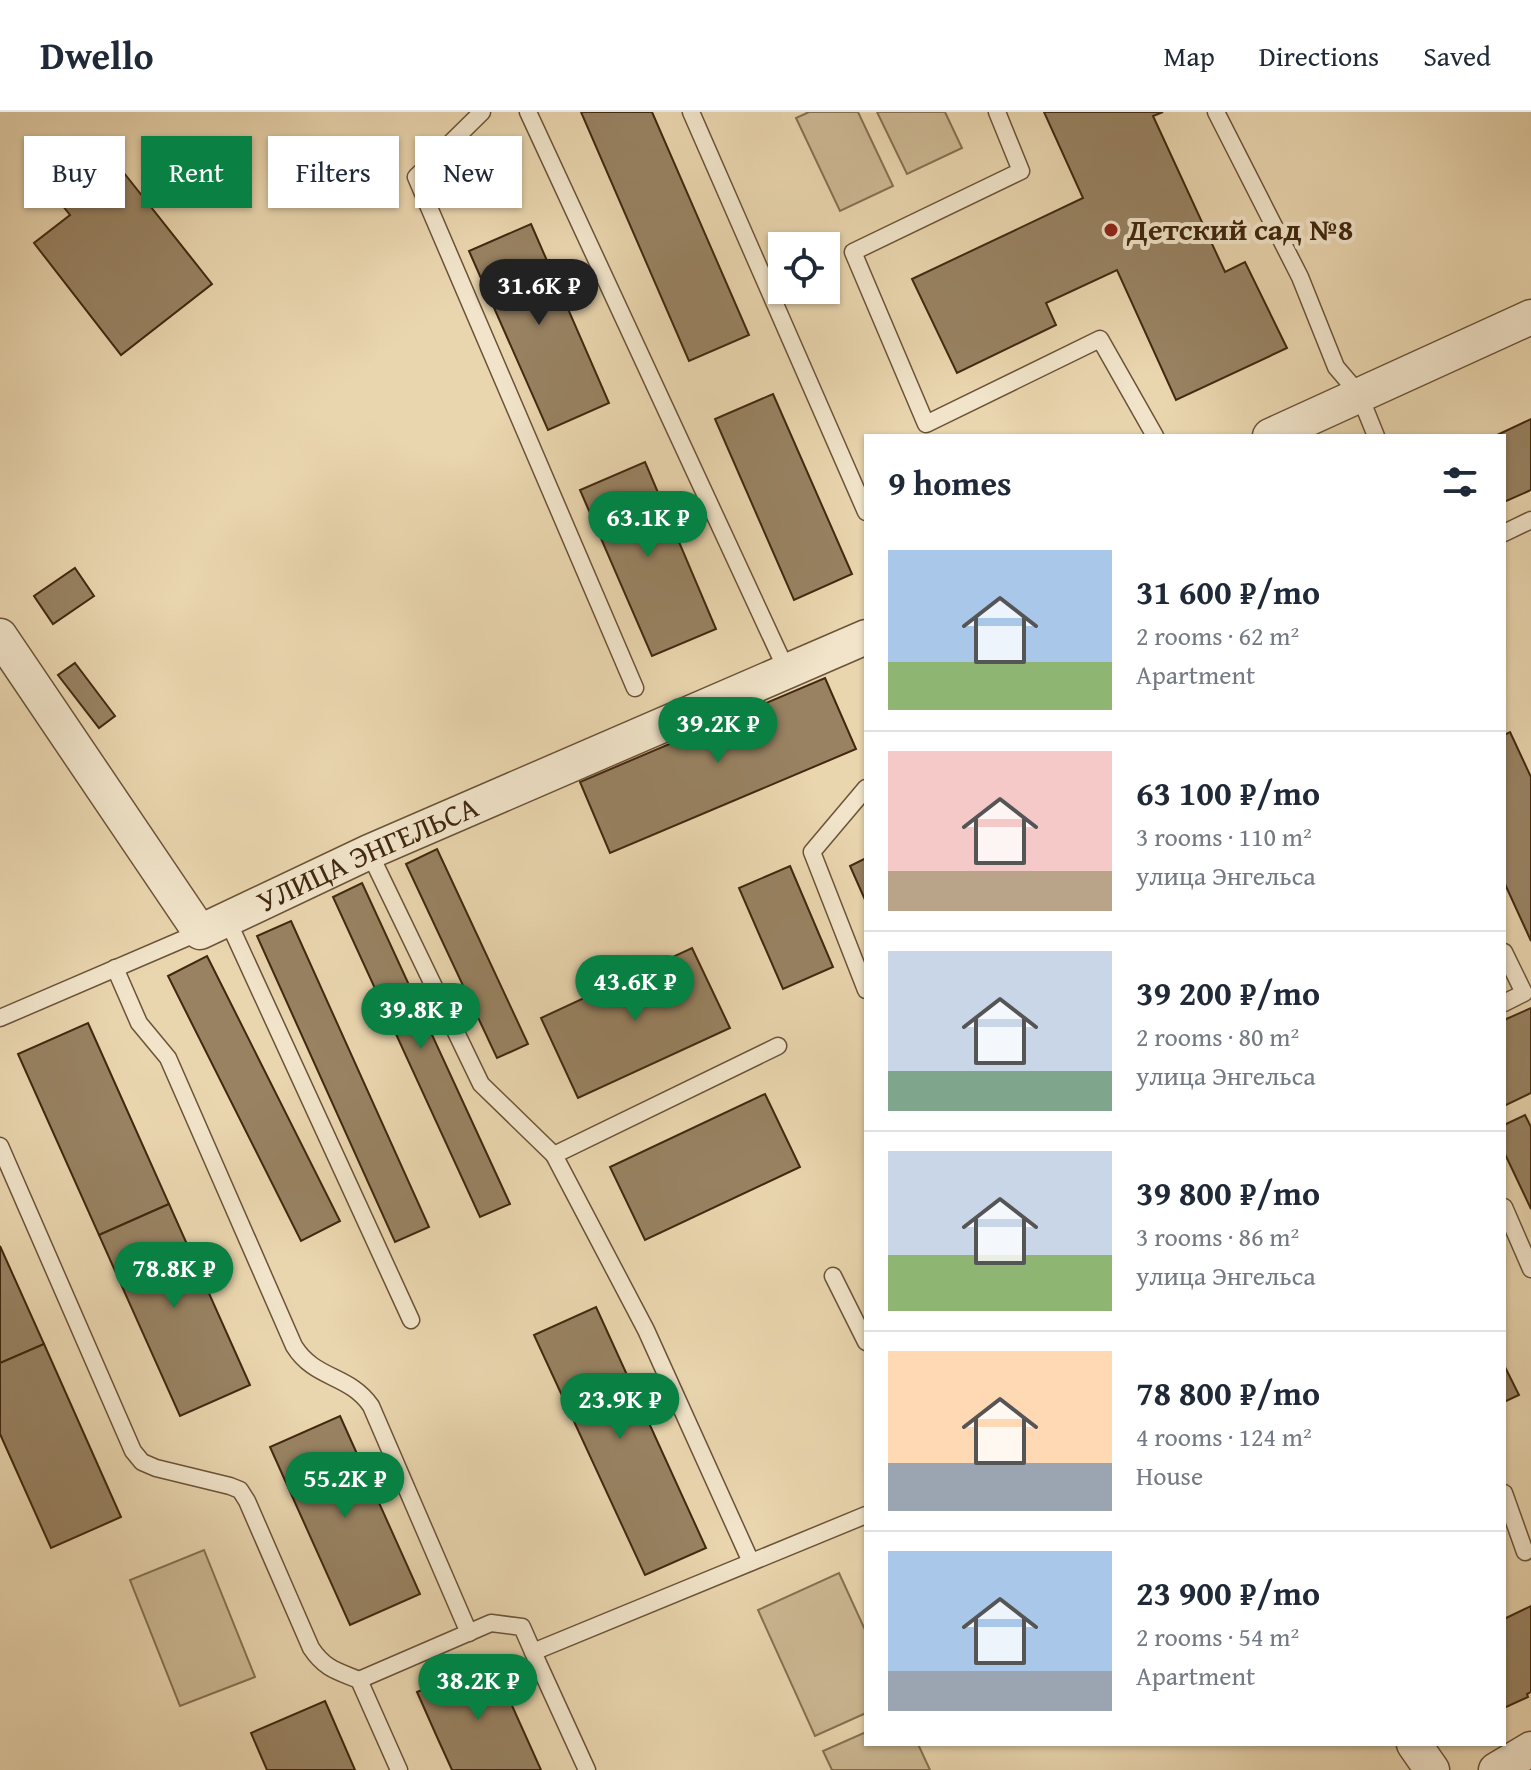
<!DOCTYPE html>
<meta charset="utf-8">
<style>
:root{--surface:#fff;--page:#f6f6f7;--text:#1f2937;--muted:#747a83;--line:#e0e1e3;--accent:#0b8043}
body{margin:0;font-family:"Gentium Book Plus",serif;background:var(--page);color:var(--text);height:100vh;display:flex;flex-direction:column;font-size:30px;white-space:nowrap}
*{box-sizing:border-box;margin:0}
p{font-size:26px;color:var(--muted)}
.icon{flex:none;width:44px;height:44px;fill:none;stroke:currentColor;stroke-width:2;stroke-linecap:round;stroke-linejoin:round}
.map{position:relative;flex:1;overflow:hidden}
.details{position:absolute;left:864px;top:322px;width:642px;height:1312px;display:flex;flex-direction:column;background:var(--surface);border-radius:0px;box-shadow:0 2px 6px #0004}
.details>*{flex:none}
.guide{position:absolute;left:24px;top:24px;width:720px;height:72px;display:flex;gap:16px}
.controls{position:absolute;left:768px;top:120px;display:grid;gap:16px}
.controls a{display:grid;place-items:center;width:72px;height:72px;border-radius:0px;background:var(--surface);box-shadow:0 2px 6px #0004;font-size:40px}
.price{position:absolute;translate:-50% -68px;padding:0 18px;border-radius:28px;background:var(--accent);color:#fff;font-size:26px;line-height:52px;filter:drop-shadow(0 2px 4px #0008)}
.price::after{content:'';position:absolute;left:50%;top:48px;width:24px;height:18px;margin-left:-12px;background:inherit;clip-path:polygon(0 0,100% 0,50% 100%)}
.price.selected{background:#222;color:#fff}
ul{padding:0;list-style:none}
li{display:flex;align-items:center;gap:24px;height:200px;padding:0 24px}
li+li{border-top:2px solid var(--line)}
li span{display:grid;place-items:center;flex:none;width:224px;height:160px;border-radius:0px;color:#555}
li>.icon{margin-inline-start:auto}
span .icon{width:96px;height:96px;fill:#fffc;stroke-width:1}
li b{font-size:34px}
h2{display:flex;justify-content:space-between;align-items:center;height:96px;padding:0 24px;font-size:34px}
.chip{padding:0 28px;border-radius:0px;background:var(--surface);box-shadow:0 2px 6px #0004;font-size:28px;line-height:72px}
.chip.selected{background:var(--accent);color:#fff}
header{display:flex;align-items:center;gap:48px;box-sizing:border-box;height:112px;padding:0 40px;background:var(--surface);border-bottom:2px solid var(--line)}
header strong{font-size:38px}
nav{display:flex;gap:44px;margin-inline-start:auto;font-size:28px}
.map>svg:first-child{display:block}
.green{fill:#ccb893;stroke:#867051;stroke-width:2}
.building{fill:#988262;stroke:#41280f;stroke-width:2}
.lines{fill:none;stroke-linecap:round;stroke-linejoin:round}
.lane-casing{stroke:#6b5337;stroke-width:19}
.street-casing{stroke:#6b5337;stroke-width:37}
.lane{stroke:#f1e4ca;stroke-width:16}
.street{stroke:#f1e4ca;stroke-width:34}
.poi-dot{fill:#8f2418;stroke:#f1e4ca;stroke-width:3}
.labels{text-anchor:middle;stroke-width:8;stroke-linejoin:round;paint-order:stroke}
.poi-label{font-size:30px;font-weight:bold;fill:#41280f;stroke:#f1e4ca;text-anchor:start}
.street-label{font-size:30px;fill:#41280f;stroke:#f1e4ca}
</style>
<header>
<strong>Dwello</strong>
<nav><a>Map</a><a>Directions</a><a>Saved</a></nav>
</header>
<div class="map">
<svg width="1531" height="1658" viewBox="0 0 1531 1658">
<rect width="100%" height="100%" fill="#e9d5ae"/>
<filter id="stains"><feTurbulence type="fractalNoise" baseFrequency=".0025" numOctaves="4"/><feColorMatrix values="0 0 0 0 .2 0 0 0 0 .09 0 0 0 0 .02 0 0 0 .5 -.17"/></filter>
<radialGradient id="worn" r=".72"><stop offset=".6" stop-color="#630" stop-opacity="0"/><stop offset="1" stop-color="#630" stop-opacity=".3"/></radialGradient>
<g class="green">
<path d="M809,0H858L893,74L840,99L796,6Z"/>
<path d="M877,0H945L962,36L907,62Z"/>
<path d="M204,1438L255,1565L180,1594L130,1468Z"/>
<path d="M839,1461L866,1520V1601L815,1624L758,1498Z"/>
<path d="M866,1620V1632H918L930,1658H832L823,1639Z"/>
</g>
<g class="building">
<path d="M581,0H652L749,223L689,249Z"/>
<path d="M1044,0H1163L1153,4L1225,160L1245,150L1287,236L1176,288L1117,158L1046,191L1056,213L957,261L912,167L1083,86Z"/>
<path d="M95,50L111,70L124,61L212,172L121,243L34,131L70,103L54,83Z"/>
<path d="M531,112L609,291L548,318L469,139Z"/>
<path d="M773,282L852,462L794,488L715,307Z"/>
<path d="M1531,307V378L1504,390V324H1495Z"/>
<path d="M645,350L716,517L652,544L580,378Z"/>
<path d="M75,456L94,484L53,512L34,484Z"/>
<path d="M75,551L115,604L99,616L58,563Z"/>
<path d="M825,566L856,637L610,741L580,670Z"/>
<path d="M1510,620L1531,665V829L1504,770V623Z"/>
<path d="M437,737L528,932L497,946L406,752Z"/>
<path d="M866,746V790L850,754Z"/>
<path d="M790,754L833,855L783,877L739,776Z"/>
<path d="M362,771L510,1092L480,1105L333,785Z"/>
<path d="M291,809L429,1115L395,1130L257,824Z"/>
<path d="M692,836L730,916L578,986L541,906Z"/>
<path d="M207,844L340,1109L301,1129L168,864Z"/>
<path d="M1531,896V981L1504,994V908Z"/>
<path d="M88,911L169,1092L99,1123L18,942Z"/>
<path d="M765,982L800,1055L645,1128L610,1055Z"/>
<path d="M1525,1003L1531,1015V1097L1504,1040V1013Z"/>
<path d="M169,1092L250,1273L180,1304L99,1123Z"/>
<path d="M0,1134L44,1232L0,1251Z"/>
<path d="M596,1195L706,1436L645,1463L534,1223Z"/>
<path d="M44,1232L121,1405L51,1436L0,1322V1251Z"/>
<path d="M1504,1253L1519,1283L1504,1290Z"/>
<path d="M340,1304L420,1482L350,1513L270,1335Z"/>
<path d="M1531,1494V1580L1527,1582L1528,1585L1504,1596V1507Z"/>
<path d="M491,1547L541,1658H452L437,1625L417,1580Z"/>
<path d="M325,1589L355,1658H267L251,1621Z"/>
</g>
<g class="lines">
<defs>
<g id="lane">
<path d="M482,0L416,65L635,576"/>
<path d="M528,0L787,559"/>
<path d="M691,0L866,400"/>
<path d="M997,0L1021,59L853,140L926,312L1100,227L1155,324"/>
<path d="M1216,0L1300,165L1336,255L1359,282L1376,324"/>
<path d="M1504,421L1531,408"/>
<path d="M866,676L812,740L866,878"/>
<path d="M369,740L481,972L554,1043L778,934"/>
<path d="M227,807L411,1208"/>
<path d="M1504,840L1524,881L1504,891"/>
<path d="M115,856L139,911L168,946L294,1234C315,1268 349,1262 371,1294L469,1521"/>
<path d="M0,906L200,820"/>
<path d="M0,1034L133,1339L142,1350L156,1356L230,1374L240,1378L247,1389L311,1536C325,1557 337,1559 359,1568L399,1658"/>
<path d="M554,1043L646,1218L751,1450"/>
<path d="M1504,1095L1531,1157"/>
<path d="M833,1164L866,1230"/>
<path d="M1504,1381L1525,1440"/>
<path d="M359,1568L491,1511L522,1515L533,1540"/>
<path d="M587,1658L533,1540L866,1403"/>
</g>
<g id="street">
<path d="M1270,324L1531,205"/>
<path id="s1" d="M0,524L200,820L369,740L866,525"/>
<path d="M1414,1632L1432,1658"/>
<path d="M1496,1658L1531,1637"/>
</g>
</defs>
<use href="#lane" class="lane-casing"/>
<use href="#street" class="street-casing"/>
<use href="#lane" class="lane"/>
<use href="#street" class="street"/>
</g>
<circle class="poi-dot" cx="1111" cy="118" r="8"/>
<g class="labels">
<g class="poi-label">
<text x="1127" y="128">Детский сад №8</text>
</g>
<g class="street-label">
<text dy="10" stroke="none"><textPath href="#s1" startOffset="542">УЛИЦА ЭНГЕЛЬСА</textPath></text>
</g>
</g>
<rect width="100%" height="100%" filter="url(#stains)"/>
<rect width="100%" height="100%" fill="url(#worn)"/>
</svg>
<div class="controls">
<a><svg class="icon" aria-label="locate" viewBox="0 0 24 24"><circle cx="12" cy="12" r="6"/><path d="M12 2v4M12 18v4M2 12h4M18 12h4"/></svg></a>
</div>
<b class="price selected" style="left:539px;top:215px">31.6K ₽</b>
<b class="price" style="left:648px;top:447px">63.1K ₽</b>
<b class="price" style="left:718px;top:653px">39.2K ₽</b>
<b class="price" style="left:635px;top:911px">43.6K ₽</b>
<b class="price" style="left:421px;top:939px">39.8K ₽</b>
<b class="price" style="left:174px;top:1198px">78.8K ₽</b>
<b class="price" style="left:620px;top:1329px">23.9K ₽</b>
<b class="price" style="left:345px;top:1408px">55.2K ₽</b>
<b class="price" style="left:478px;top:1610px">38.2K ₽</b>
<div class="guide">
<a class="chip">Buy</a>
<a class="chip selected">Rent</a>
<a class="chip">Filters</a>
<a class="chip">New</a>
</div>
<section class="details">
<h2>9 homes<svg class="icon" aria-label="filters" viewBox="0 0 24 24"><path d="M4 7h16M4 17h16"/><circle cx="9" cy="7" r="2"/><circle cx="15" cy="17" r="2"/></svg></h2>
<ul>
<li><span style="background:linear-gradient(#a9c7e8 70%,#8fb573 0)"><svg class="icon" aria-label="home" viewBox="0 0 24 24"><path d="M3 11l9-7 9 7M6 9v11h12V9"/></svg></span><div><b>31 600 ₽/mo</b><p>2 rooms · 62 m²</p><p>Apartment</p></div></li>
<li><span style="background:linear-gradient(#f6c9c9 75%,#b9a48a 0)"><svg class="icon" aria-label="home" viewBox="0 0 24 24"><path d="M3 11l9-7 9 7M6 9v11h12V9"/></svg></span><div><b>63 100 ₽/mo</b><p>3 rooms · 110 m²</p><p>улица Энгельса</p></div></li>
<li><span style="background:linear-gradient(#c9d6e8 75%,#7fa58c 0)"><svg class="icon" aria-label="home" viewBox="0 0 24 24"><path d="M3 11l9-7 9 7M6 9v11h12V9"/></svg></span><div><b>39 200 ₽/mo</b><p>2 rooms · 80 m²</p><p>улица Энгельса</p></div></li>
<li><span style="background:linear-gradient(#c9d6e8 65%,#8fb573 0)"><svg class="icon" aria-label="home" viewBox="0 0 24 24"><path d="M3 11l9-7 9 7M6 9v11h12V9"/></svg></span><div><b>39 800 ₽/mo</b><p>3 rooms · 86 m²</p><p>улица Энгельса</p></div></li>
<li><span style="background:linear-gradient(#ffd9b3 70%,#9aa5b1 0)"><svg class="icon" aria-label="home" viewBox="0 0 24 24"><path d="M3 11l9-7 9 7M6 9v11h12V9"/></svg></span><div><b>78 800 ₽/mo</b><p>4 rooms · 124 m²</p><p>House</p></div></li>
<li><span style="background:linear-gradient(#a9c7e8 75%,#9aa5b1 0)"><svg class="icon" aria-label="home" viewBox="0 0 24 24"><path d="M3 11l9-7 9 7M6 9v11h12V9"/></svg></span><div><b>23 900 ₽/mo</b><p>2 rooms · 54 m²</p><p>Apartment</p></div></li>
</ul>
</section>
</div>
